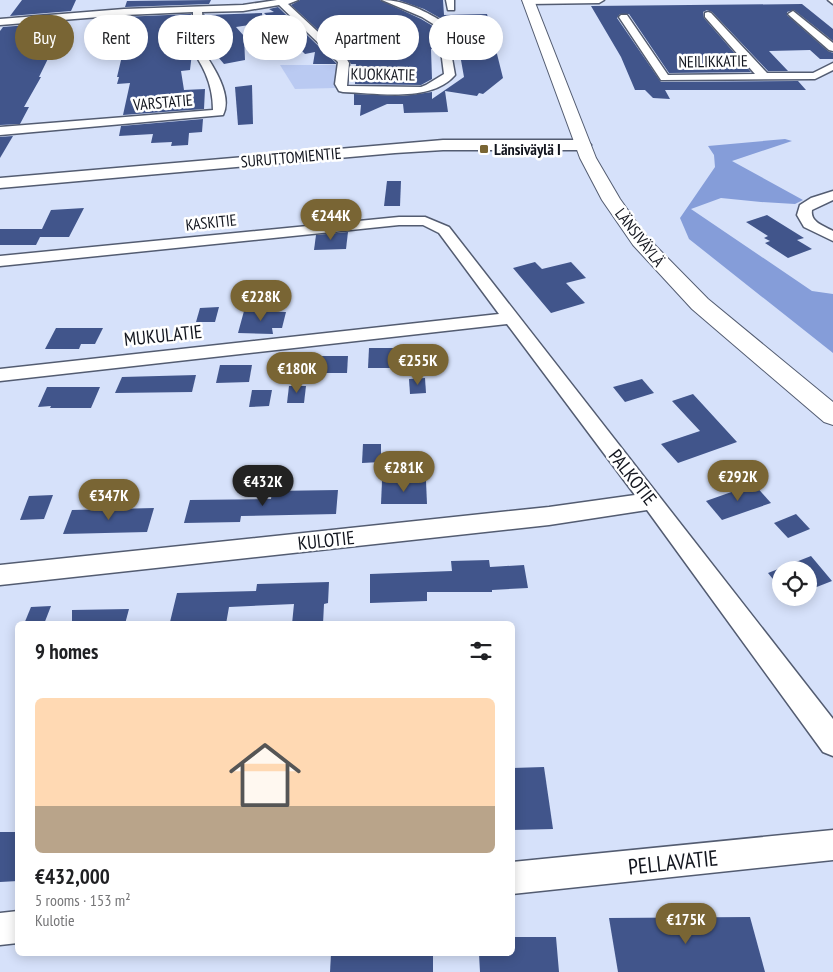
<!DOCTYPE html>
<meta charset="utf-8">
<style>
:root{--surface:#fff;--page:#f6f6f6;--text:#202124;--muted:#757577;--accent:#796534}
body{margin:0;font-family:"PT Sans Narrow",sans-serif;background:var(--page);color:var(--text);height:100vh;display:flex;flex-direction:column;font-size:19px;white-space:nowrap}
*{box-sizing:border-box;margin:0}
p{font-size:16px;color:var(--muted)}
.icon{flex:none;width:28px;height:28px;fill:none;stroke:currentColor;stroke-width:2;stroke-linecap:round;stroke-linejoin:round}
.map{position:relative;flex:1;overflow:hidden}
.sheet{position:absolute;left:15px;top:621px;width:500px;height:335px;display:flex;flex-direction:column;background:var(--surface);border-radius:8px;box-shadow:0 2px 12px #0003}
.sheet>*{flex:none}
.banner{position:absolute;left:15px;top:15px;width:500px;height:45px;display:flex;gap:10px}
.tools{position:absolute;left:772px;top:561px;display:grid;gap:10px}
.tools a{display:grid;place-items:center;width:45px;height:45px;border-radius:50%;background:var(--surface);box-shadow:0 2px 12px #0003;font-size:25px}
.price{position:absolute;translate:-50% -42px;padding:0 11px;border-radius:18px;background:var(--accent);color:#fff;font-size:16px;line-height:32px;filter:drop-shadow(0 1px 2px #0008)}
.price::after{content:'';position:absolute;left:50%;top:30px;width:15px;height:11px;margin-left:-8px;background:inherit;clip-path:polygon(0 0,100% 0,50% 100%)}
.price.current{background:#222;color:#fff}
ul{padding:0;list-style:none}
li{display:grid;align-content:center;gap:10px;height:265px;padding:0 20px}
li span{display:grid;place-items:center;height:155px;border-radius:8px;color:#555}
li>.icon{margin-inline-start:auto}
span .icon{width:90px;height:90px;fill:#fffc;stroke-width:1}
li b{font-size:21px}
h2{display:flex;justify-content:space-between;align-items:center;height:60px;padding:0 20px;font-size:21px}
.chip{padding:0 18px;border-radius:22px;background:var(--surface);box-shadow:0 2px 12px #0003;font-size:18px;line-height:45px}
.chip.current{background:var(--accent);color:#fff}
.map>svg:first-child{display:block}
.green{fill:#bacaf2}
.forest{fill:#859dd9}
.building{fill:#41558b}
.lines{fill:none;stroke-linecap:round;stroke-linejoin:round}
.minor-casing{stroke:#535c71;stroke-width:3}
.tertiary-casing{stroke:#535c71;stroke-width:3}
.secondary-casing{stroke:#535c71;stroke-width:2}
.minor{fill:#fff;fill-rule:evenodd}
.tertiary{fill:#fff;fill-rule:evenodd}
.secondary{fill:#fff;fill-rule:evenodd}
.poi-dot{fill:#796534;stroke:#fff;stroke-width:2}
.labels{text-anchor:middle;stroke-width:5;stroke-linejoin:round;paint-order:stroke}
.far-street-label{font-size:16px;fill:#12151e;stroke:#fff}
.far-poi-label{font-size:16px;font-weight:bold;fill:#12151e;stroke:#fff;text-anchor:start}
.street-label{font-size:19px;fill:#12151e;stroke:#fff}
.near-street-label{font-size:22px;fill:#12151e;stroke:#fff}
</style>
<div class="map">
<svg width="833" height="972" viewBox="0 0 833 972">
<rect width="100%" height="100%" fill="#d6e1fa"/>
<path class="green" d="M280,65H337L335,88L295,89Z"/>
<path class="forest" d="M785,139L792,141L732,161L803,200L795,204L761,202L721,198L691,209L812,291L833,294V353L689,239L680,218L715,167L714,155L708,146Z"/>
<g class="building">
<path d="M22,0H76L71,11L10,16Z"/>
<path d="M211,0L209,4L125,7L127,1Z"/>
<path d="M300,0H380L421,19L436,28L439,49H431L432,79L421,85L355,84L356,64H351L347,57L291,5Z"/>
<path d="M398,0H443L444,15L487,14L503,78L483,94L479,93L477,96L445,91L448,112L404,113L403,104H387L360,116L361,105H354V94L403,96L432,92V99L464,77L459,49H452L447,22L424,9Z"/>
<path d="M802,4L833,29V41L794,10L787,12V15L828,51L833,53V59H820L810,50L769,51L788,71H768L712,12L707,10L703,12L704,18L751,72L669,73L629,14H620L617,18L661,82L798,81L806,90H665L670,99L653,98L645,90H635L621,57L591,6Z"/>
<path d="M278,7L336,63V64H313L315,52L305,54L264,13L274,12L269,9Z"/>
<path d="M262,13L263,23L236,27L244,36L245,60L224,64L213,51H206L199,42L205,22L204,14L205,15Z"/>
<path d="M191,14L185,41L192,53L190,70L181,71L184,90L205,89L204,109L123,115L130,83L117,84L119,77H117L122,56L114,57L120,34H117L122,17Z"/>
<path d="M66,22L39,77H41L24,107H29L20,124L0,125V31L3,27Z"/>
<path d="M252,85L253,124L238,125L235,87Z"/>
<path d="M203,119L202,132L189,133L188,145L171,146L172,142L151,143L153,134L119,136L121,126Z"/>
<path d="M13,136L0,158V137Z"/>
<path d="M387,181H401L400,206H384Z"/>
<path d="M321,201H350L349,220L318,223Z"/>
<path d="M84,208L69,237H40L36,245H0V229H42L51,210Z"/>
<path d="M767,215L804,238L797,240L812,249L788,258L765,243L770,241L764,238L768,236L746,222Z"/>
<path d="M348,232L346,249L314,250L316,235Z"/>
<path d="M535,262L542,269L571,262L586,278L566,283L585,303L551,313L513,268Z"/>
<path d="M219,307L215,322H196L200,308Z"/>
<path d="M244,311L286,312L282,328H272L273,334L238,333Z"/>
<path d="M56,328H103L95,344H81L79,349H45Z"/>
<path d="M369,348H410L409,368H368Z"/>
<path d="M310,356H348L347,373H308Z"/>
<path d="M220,365H252L249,382L216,383Z"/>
<path d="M196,375L192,392L115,393L122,377Z"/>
<path d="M425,378L426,393L410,394L409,379Z"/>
<path d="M642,379L654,393L625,402L613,387Z"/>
<path d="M289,386H306L304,403H287Z"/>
<path d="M47,387H100L91,408H50L51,406L38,407Z"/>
<path d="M252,390H272L269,406L249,407Z"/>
<path d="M693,394L737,442L678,463L661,444L700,431L672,401Z"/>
<path d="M363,444H381V462L362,463Z"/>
<path d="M382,481H426L427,504H381Z"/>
<path d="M754,484L771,503L722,520L706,501Z"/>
<path d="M338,490L336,514L241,516L240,522L184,523L190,500L271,499L272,491Z"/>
<path d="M53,495L44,519L20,520L29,496Z"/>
<path d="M154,508L147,532L63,534L72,510Z"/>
<path d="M796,514L810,529L788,538L774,523Z"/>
<path d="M811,556L832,581L809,590V570H781V589L768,573Z"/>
<path d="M489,560L490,567L524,565L528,588L492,590V592H427V601L370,603V574L452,571L451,561Z"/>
<path d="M329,582L328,603L324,604L323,624H292L294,604L229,607L226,624H195L196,621L170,622L177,593L256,591L257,584Z"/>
<path d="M51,606L44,624H24L31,607Z"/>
<path d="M129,609L125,624H72V610Z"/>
<path d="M544,767L553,829L512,830V768Z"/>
<path d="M0,832H18V881L0,882Z"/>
<path d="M750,917L765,972H618L609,918Z"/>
<path d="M512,937H556L559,972H480L479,954H512Z"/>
<path d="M331,954H433V972H330Z"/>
</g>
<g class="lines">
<defs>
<g id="minor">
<path d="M277,0H298L288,4L346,58L349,63L347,86L421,87L426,85L444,74L438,27L422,17L382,0C405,0 427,12 446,24L455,75C431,103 377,93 343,92L339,91L335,84L338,62L279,5L243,11L202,12L203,21L197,42C209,60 234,93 223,115L0,135V127L213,110C213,82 202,64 187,42L193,21V12L124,15L0,25V19L124,9L243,5Z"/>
<path d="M446,0H454V10H448Z"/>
<path d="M828,0H833V4Z"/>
<path d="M793,11L833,43V51L829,50L790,16L788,14Z"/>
<path d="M708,12L711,13L767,73H813L833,63V70L815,79L661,80L619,17L621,15H627L668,75L755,74L705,17V13Z"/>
<path d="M833,191V200L812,210C810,222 824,226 833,231V241L804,227L797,215L800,205L811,198Z"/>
<path d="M399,217H425L449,227L833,719V756L823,752L647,510L549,525L0,585V565L549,507L635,495L507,324L0,381V369L499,314L439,233L423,225H399L0,266V256Z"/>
<path d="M833,830V860L512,894V862Z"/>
<path d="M18,911V943L0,945V913Z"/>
</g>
<g id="tertiary">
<path d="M523,0H604L599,3L528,4L524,3Z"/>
<path d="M443,140H583L588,142L591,145L588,148L583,150H443L395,153L0,188V178Z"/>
</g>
<path id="secondary" d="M522,0H534L596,158L620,199L647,237L708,299L833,402V425L824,422L692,309L633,245L602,200L580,158Z"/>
</defs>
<use href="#minor" class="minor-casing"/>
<use href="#tertiary" class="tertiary-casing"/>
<use href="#secondary" class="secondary-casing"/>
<use href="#minor" class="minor"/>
<use href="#tertiary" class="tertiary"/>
<use href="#secondary" class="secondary"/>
</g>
<rect class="poi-dot" x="479" y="144" width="10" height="10" rx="2.5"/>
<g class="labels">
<g class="far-street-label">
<text transform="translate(713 61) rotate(-1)" y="6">NEILIKKATIE</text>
<text transform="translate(383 74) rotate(1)" y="6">KUOKKATIE</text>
<text transform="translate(163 102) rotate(-5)" y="6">VARSTATIE</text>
<text transform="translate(291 157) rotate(-5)" y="6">SURUTTOMIENTIE</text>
<text transform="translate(211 222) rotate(-6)" y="6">KASKITIE</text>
<text transform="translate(640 237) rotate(52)" y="6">LÄNSIVÄYLÄ</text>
</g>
<g class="far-poi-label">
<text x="494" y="155">Länsiväylä I</text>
</g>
<g class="street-label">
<text transform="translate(163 335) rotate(-6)" y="7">MUKULATIE</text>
<text transform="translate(633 477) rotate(52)" y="7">PALKOTIE</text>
<text transform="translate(326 540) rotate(-6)" y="7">KULOTIE</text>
</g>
<g class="near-street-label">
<text transform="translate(673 862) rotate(-6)" y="8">PELLAVATIE</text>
</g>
</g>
</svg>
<div class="tools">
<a><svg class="icon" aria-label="locate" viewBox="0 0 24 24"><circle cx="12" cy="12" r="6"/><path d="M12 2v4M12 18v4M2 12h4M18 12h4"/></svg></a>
</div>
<b class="price" style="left:331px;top:241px">€244K</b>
<b class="price" style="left:261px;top:322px">€228K</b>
<b class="price" style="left:418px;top:386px">€255K</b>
<b class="price" style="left:297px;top:394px">€180K</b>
<b class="price" style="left:404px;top:493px">€281K</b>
<b class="price" style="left:738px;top:502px">€292K</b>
<b class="price current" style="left:263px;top:507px">€432K</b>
<b class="price" style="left:109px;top:521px">€347K</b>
<b class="price" style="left:686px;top:945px">€175K</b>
<div class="banner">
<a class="chip current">Buy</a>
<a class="chip">Rent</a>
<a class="chip">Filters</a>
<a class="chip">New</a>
<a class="chip">Apartment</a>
<a class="chip">House</a>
</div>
<section class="sheet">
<h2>9 homes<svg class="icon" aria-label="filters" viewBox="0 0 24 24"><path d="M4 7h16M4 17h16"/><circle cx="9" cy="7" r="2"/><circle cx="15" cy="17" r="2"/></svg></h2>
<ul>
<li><span style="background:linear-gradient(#ffd9b3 70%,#b9a48a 0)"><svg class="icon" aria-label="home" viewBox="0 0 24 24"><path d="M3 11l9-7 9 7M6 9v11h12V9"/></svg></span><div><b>€432,000</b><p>5 rooms · 153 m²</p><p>Kulotie</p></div></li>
</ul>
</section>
</div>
